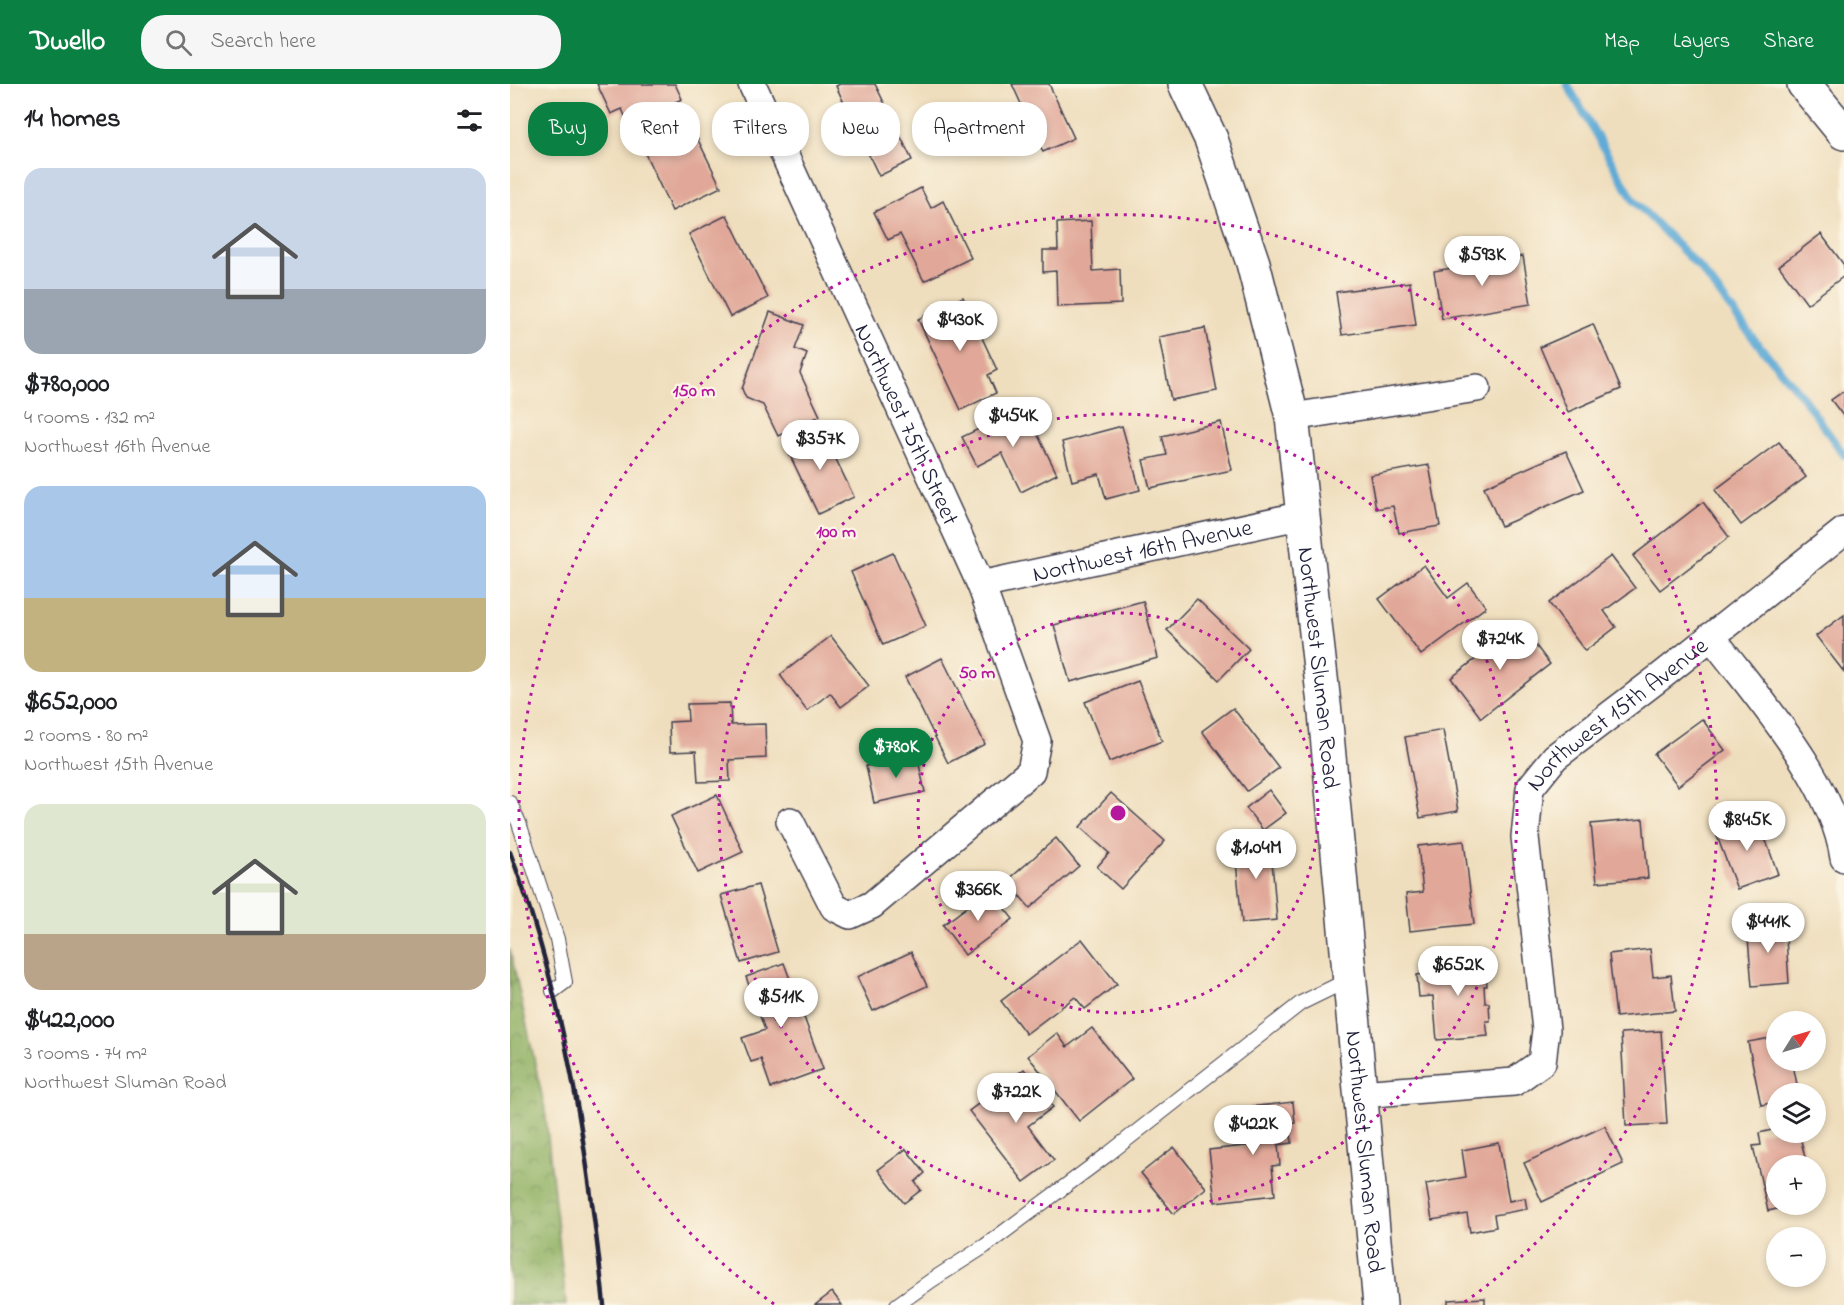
<!DOCTYPE html>
<meta charset="utf-8">
<style>
:root{--surface:#fff;--page:#f6f6f6;--text:#202124;--muted:#757577;--accent:#0b8043}
body{margin:0;font-family:"Indie Flower",sans-serif;background:var(--page);color:var(--text);height:100vh;display:flex;flex-direction:column;font-size:22px;white-space:nowrap}
*{box-sizing:border-box;margin:0}
p{font-size:20px;color:var(--muted)}
.icon{flex:none;width:33px;height:33px;fill:none;stroke:currentColor;stroke-width:2;stroke-linecap:round;stroke-linejoin:round}
.map{position:relative;flex:1;overflow:hidden}
.sheet{display:flex;flex-direction:column;background:var(--surface);width:510px}
.sheet>*{flex:none}
.hud{position:absolute;left:18px;top:18px;width:570px;height:54px;display:flex;gap:12px}
.needle{width:39px;rotate:53deg}
.tools{position:absolute;left:1256px;top:927px;display:grid;gap:12px}
.tools a{display:grid;place-items:center;width:60px;height:60px;border-radius:50%;background:var(--surface);box-shadow:0 3px 9px #0003;font-size:30px}
.price{position:absolute;translate:-50% -51px;padding:0 14px;border-radius:21px;background:#fff;color:#222;font-size:20px;line-height:39px;filter:drop-shadow(0 2px 3px #0008)}
.price::after{content:'';position:absolute;left:50%;top:36px;width:18px;height:14px;margin-left:-9px;background:inherit;clip-path:polygon(0 0,100% 0,50% 100%)}
.price.selected{background:var(--accent);color:#fff}
ul{padding:0;list-style:none}
li{display:grid;align-content:center;gap:12px;height:318px;padding:0 24px}
li span{display:grid;place-items:center;height:186px;border-radius:18px;color:#555}
li>.icon{margin-inline-start:auto}
span .icon{width:108px;height:108px;fill:#fffc;stroke-width:1}
li b{font-size:26px}
h2{display:flex;justify-content:space-between;align-items:center;height:72px;padding:0 24px;font-size:26px}
.tag{padding:0 21px;border-radius:24px;background:var(--surface);box-shadow:0 3px 9px #0003;font-size:21px;line-height:54px}
.tag.selected{background:var(--accent);color:#fff}
header{display:flex;align-items:center;gap:36px;box-sizing:border-box;height:84px;padding:0 30px;background:var(--accent);color:#fff}
header strong{font-size:28px}
nav{display:flex;gap:33px;margin-inline-start:auto;font-size:21px}
.search{width:420px;height:54px;background:var(--page);display:flex;align-items:center;gap:15px;box-sizing:border-box;padding:0 21px;border-radius:24px;color:var(--muted);font-size:22px}
main{display:flex;flex:1;min-height:0}
.map>svg:first-child{display:block}
.forest{fill:url(#forest-crowns);stroke:#5a6a50;stroke-width:1.5}
.lines{fill:none;stroke-linecap:round;stroke-linejoin:round}
.stream{stroke:#5eaad6;stroke-width:8}
.building{fill:#e1a899}
.service-casing{stroke:#413e4e;stroke-width:16}
.minor-casing{stroke:#413e4e;stroke-width:30}
.tertiary-casing{stroke:#413e4e;stroke-width:36}
.secondary-casing{stroke:#413e4e;stroke-width:36}
.service{stroke:#fff;stroke-width:14}
.minor{stroke:#fff;stroke-width:27}
.tertiary{stroke:#fff;stroke-width:33}
.secondary{stroke:#fff;stroke-width:33}
.rail{stroke:#22223b;stroke-width:4.5}
.ring{fill:none;stroke:#b5179e;stroke-width:3;stroke-dasharray:3 6}
.labels{text-anchor:middle;stroke-width:4.5;stroke-linejoin:round;paint-order:stroke}
.street-label{font-size:24px;fill:#22223b;stroke:#fcf5e5}
.centre{fill:#b5179e;stroke:#fcf5e5;stroke-width:3}
.ring-label{font-size:18px;text-anchor:middle;font-weight:bold;fill:#b5179e;stroke:#fcf5e5;stroke-width:4.5;stroke-linejoin:round;paint-order:stroke}
</style>
<header>
<strong>Dwello</strong>
<div class="search"><svg class="icon" aria-label="search" viewBox="0 0 24 24"><circle cx="10" cy="10" r="6"/><path d="M15 15l6 6"/></svg>Search here</div>
<nav><a>Map</a><a>Layers</a><a>Share</a></nav>
</header>
<main>
<section class="sheet">
<h2>14 homes<svg class="icon" aria-label="filters" viewBox="0 0 24 24"><path d="M4 7h16M4 17h16"/><circle cx="9" cy="7" r="2"/><circle cx="15" cy="17" r="2"/></svg></h2>
<ul>
<li><span style="background:linear-gradient(#c9d6e8 65%,#9aa5b1 0)"><svg class="icon" aria-label="home" viewBox="0 0 24 24"><path d="M3 11l9-7 9 7M6 9v11h12V9"/></svg></span><div><b>$780,000</b><p>4 rooms · 132 m²</p><p>Northwest 16th Avenue</p></div></li>
<li><span style="background:linear-gradient(#a9c7e8 60%,#c2b280 0)"><svg class="icon" aria-label="home" viewBox="0 0 24 24"><path d="M3 11l9-7 9 7M6 9v11h12V9"/></svg></span><div><b>$652,000</b><p>2 rooms · 80 m²</p><p>Northwest 15th Avenue</p></div></li>
<li><span style="background:linear-gradient(#dfe7d0 70%,#b9a48a 0)"><svg class="icon" aria-label="home" viewBox="0 0 24 24"><path d="M3 11l9-7 9 7M6 9v11h12V9"/></svg></span><div><b>$422,000</b><p>3 rooms · 74 m²</p><p>Northwest Sluman Road</p></div></li>
</ul>
</section>
<div class="map">
<svg width="1334" height="1221" viewBox="0 0 1334 1221">
<defs>
<pattern id="forest-crowns" width="20" height="18" patternUnits="userSpaceOnUse" patternTransform="scale(1.5)"><rect width="20" height="18" fill="#92b266"/><path d="M2 6a3 3 0 1 1 6 0M12 15a3 3 0 1 1 6 0" fill="none" stroke="#779055"/></pattern>
</defs>
<rect width="100%" height="100%" fill="#fcf5e5"/>
<filter id="ink" filterUnits="userSpaceOnUse"><feTurbulence type="fractalNoise" baseFrequency=".0167" numOctaves="2"/><feDisplacementMap in="SourceGraphic" scale="12" xChannelSelector="R" yChannelSelector="G"/><feConvolveMatrix kernelMatrix="1 2 1 2 8 2 1 2 1" color-interpolation-filters="sRGB"/></filter>
<filter id="wash" filterUnits="userSpaceOnUse"><feTurbulence type="fractalNoise" baseFrequency=".008" numOctaves="4" result="noise"/><feDisplacementMap in="SourceGraphic" scale="24" xChannelSelector="R" yChannelSelector="G"/><feGaussianBlur stdDeviation="1.35" result="paint"/><feColorMatrix in="noise" values="0 0 0 0 0 0 0 0 0 0 0 0 0 0 0 0 0 1.4 0 .05"/><feComposite in="paint" operator="in"/></filter>
<g filter="url(#wash)">
<rect width="100%" height="100%" fill="#efdebd"/>
<path class="forest" d="M0,865L35,1025L56,1221H0Z"/>
<g class="lines">
<path class="stream" d="M1057,0L1124,117L1191,185L1244,255L1291,311L1334,371"/>
</g>
<g id="blocks">
<g class="building">
<path d="M87,0H165L172,15L118,39L112,25L101,30Z"/>
<path d="M330,0H365L402,76L369,92L326,2Z"/>
<path d="M502,0H539L564,54L533,68Z"/>
<path d="M172,23L211,103L162,127L134,67L145,61L135,40Z"/>
<path d="M411,104L421,124L433,117L461,174L414,197L390,150L378,156L364,128Z"/>
<path d="M217,131L258,214L220,233L179,150Z"/>
<path d="M581,137L583,187L610,185L611,220L547,223L546,187L533,188V166H548L547,139Z"/>
<path d="M1311,150L1334,181V192L1297,220L1269,182Z"/>
<path d="M1013,172L1021,220L932,235L924,187Z"/>
<path d="M900,198L906,241L832,251L826,208Z"/>
<path d="M453,213L487,286L478,291L486,309L451,326L408,235Z"/>
<path d="M260,228L294,241L285,265L297,270L290,289L310,332L268,352L253,321L236,314L232,305Z"/>
<path d="M1083,240L1111,305L1058,328L1030,263Z"/>
<path d="M695,244L707,307L661,316L649,253Z"/>
<path d="M1334,307V333L1321,316Z"/>
<path d="M514,323L547,390L511,408L492,369L467,382L452,353Z"/>
<path d="M711,338L722,386L640,404L633,376L657,371L652,352Z"/>
<path d="M612,342L630,406L596,415L589,390L562,397L552,358Z"/>
<path d="M311,344L344,413L308,430L275,361Z"/>
<path d="M1269,358L1296,393L1231,441L1205,406Z"/>
<path d="M1056,367L1074,406L991,442L974,403Z"/>
<path d="M919,381L930,442L889,449L883,422L866,425L860,391Z"/>
<path d="M1193,418L1219,453L1150,506L1123,472Z"/>
<path d="M383,469L416,542L373,561L341,488Z"/>
<path d="M1101,472L1125,504L1094,527L1106,543L1075,567L1039,519Z"/>
<path d="M914,481L938,514L958,499L976,523L911,571L869,515Z"/>
<path d="M687,515L739,565L709,596L657,546Z"/>
<path d="M633,517L648,574L560,598L544,541Z"/>
<path d="M1334,531V588L1306,552Z"/>
<path d="M1010,541L1040,580L971,634L941,594Z"/>
<path d="M321,552L359,602L331,623L320,609L297,627L270,591Z"/>
<path d="M432,574L475,660L438,679L395,593Z"/>
<path d="M628,597L652,657L599,678L575,618Z"/>
<path d="M220,619L221,641L255,640L256,674L219,676L220,697L188,698L186,667L160,668L159,638L178,637L177,620Z"/>
<path d="M723,624L769,684L737,707L692,647Z"/>
<path d="M1192,635L1215,666L1168,702L1144,670Z"/>
<path d="M933,646L948,727L910,734L895,653Z"/>
<path d="M407,671L415,708L364,719L356,682Z"/>
<path d="M759,706L776,729L753,746L736,724Z"/>
<path d="M601,709L655,757L611,805L587,783L599,769L570,743Z"/>
<path d="M207,711L233,768L188,789L161,732Z"/>
<path d="M1247,732L1268,790L1227,805L1205,747Z"/>
<path d="M1133,735L1138,794L1087,798L1081,740Z"/>
<path d="M546,754L569,782L520,824L497,797Z"/>
<path d="M760,754L767,836L732,839L724,757Z"/>
<path d="M954,757L964,840L900,847L896,810L913,808L908,762Z"/>
<path d="M248,801L268,868L231,879L211,811Z"/>
<path d="M480,806L503,835L455,871L433,841Z"/>
<path d="M1275,839L1279,899L1242,902L1237,842Z"/>
<path d="M572,855L607,900L575,925L565,913L516,950L491,917Z"/>
<path d="M1140,865L1143,893L1161,891L1165,927L1106,933L1099,870Z"/>
<path d="M401,868L417,902L363,927L347,893Z"/>
<path d="M974,871L977,902H974L975,919H979L980,937H976L978,952L927,956L923,912L909,913L907,891L922,889L921,876Z"/>
<path d="M274,879L313,985L261,1004L251,975L241,978L232,954L255,946L236,893Z"/>
<path d="M582,944L622,995L569,1037L518,972L547,949L557,963Z"/>
<path d="M1151,947L1157,1040L1116,1042L1111,949Z"/>
<path d="M1266,953V976H1282L1289,1010H1266V1018L1251,1021L1238,958Z"/>
<path d="M514,985L543,1023L518,1042L544,1076L514,1098L459,1027Z"/>
<path d="M783,1018L785,1039L780,1040L782,1059L768,1061L770,1081L762,1082L765,1111L705,1118L699,1066L744,1061L740,1023Z"/>
<path d="M1095,1042L1113,1080L1032,1118L1014,1079Z"/>
<path d="M1266,1045V1048H1289L1297,1082H1266V1120L1284,1121L1258,1127L1243,1062L1251,1061L1249,1049Z"/>
<path d="M989,1059L999,1117L1015,1114L1017,1125L984,1131L986,1143L960,1148L957,1130L922,1136L916,1100L956,1093L952,1066Z"/>
<path d="M664,1063L696,1104L664,1130L631,1089Z"/>
<path d="M396,1065L415,1089L405,1098L411,1106L394,1119L368,1086Z"/>
<path d="M322,1208L332,1221H305Z"/>
<path d="M975,1214V1221H938V1216Z"/>
</g>
</g>
</g>
<g filter="url(#ink)">
<use href="#blocks" fill-opacity="0" stroke="#413e4e" stroke-width="1.5"/>
<g class="lines">
<defs>
<g id="service">
<path d="M0,719L9,739L47,855L55,898L43,907"/>
<path d="M387,1221L422,1196L475,1162L597,1071L791,919L840,895"/>
</g>
<g id="minor">
<path id="s1" d="M242,0L471,501L527,657L521,687L362,821L340,831L324,823L280,737"/>
<path d="M782,333L967,304"/>
<path id="s2" d="M471,501L793,431"/>
<path d="M1201,552C1248,614 1323,697 1334,774"/>
<path id="s3" d="M850,1010L1004,998L1032,978L1036,946L1015,753L1020,704L1045,673L1154,590L1334,447"/>
</g>
<g id="tertiary">
<path id="s4" d="M675,0L701,55L743,179L782,333L815,629L870,1221"/>
</g>
<path id="secondary" d="M1294,0L1334,49"/>
</defs>
<use href="#service" class="service-casing"/>
<use href="#minor" class="minor-casing"/>
<use href="#tertiary" class="tertiary-casing"/>
<use href="#secondary" class="secondary-casing"/>
<use href="#service" class="service"/>
<use href="#minor" class="minor"/>
<use href="#tertiary" class="tertiary"/>
<use href="#secondary" class="secondary"/>
<path class="rail" d="M0,768C55,914 78,1067 94,1221"/>
</g>
</g>
<g class="ring">
<circle cx="608" cy="729" r="200"/>
<circle cx="608" cy="729" r="399"/>
<path d="M264 1220A599 599 0 1 1 952 1220"/>
</g>
<g class="labels">
<g class="street-label">
<text dy="8" stroke="none"><textPath href="#s1" startOffset="374">Northwest 75th Street</textPath></text>
<text dy="8" stroke="none"><textPath href="#s2" startOffset="165">Northwest 16th Avenue</textPath></text>
<text dy="8" stroke="none"><textPath href="#s4" startOffset="603">Northwest Sluman Road</textPath></text>
<text dy="8" stroke="none"><textPath href="#s3" startOffset="579">Northwest 15th Avenue</textPath></text>
<text dy="8" stroke="none"><textPath href="#s4" startOffset="1089">Northwest Sluman Road</textPath></text>
</g>
</g>
<circle cx="608" cy="729" r="9" class="centre"/>
<g class="ring-label">
<text x="184" y="312">150 m</text>
<text x="326" y="453">100 m</text>
<text x="467" y="594">50 m</text>
</g>
</svg>
<div class="tools">
<a><svg class="needle" viewBox="-14 -14 28 28"><path d="M0-13l5 13h-10z" fill="#e53935"/><path d="M0 13l5-13h-10z" fill="#757577"/></svg></a>
<a><svg class="icon" aria-label="layers" viewBox="0 0 24 24"><path d="M12 4l9 5-9 5-9-5zM3 14l9 5 9-5"/></svg></a>
<a>+</a>
<a>−</a>
</div>
<b class="price" style="left:972px;top:203px">$593K</b>
<b class="price" style="left:450px;top:268px">$430K</b>
<b class="price" style="left:503px;top:364px">$454K</b>
<b class="price" style="left:310px;top:387px">$357K</b>
<b class="price" style="left:990px;top:587px">$724K</b>
<b class="price selected" style="left:386px;top:695px">$780K</b>
<b class="price" style="left:1237px;top:768px">$845K</b>
<b class="price" style="left:746px;top:796px">$1.04M</b>
<b class="price" style="left:468px;top:838px">$366K</b>
<b class="price" style="left:1258px;top:870px">$441K</b>
<b class="price" style="left:948px;top:913px">$652K</b>
<b class="price" style="left:271px;top:945px">$511K</b>
<b class="price" style="left:506px;top:1040px">$722K</b>
<b class="price" style="left:743px;top:1072px">$422K</b>
<div class="hud">
<a class="tag selected">Buy</a>
<a class="tag">Rent</a>
<a class="tag">Filters</a>
<a class="tag">New</a>
<a class="tag">Apartment</a>
</div>
</div>
</main>
